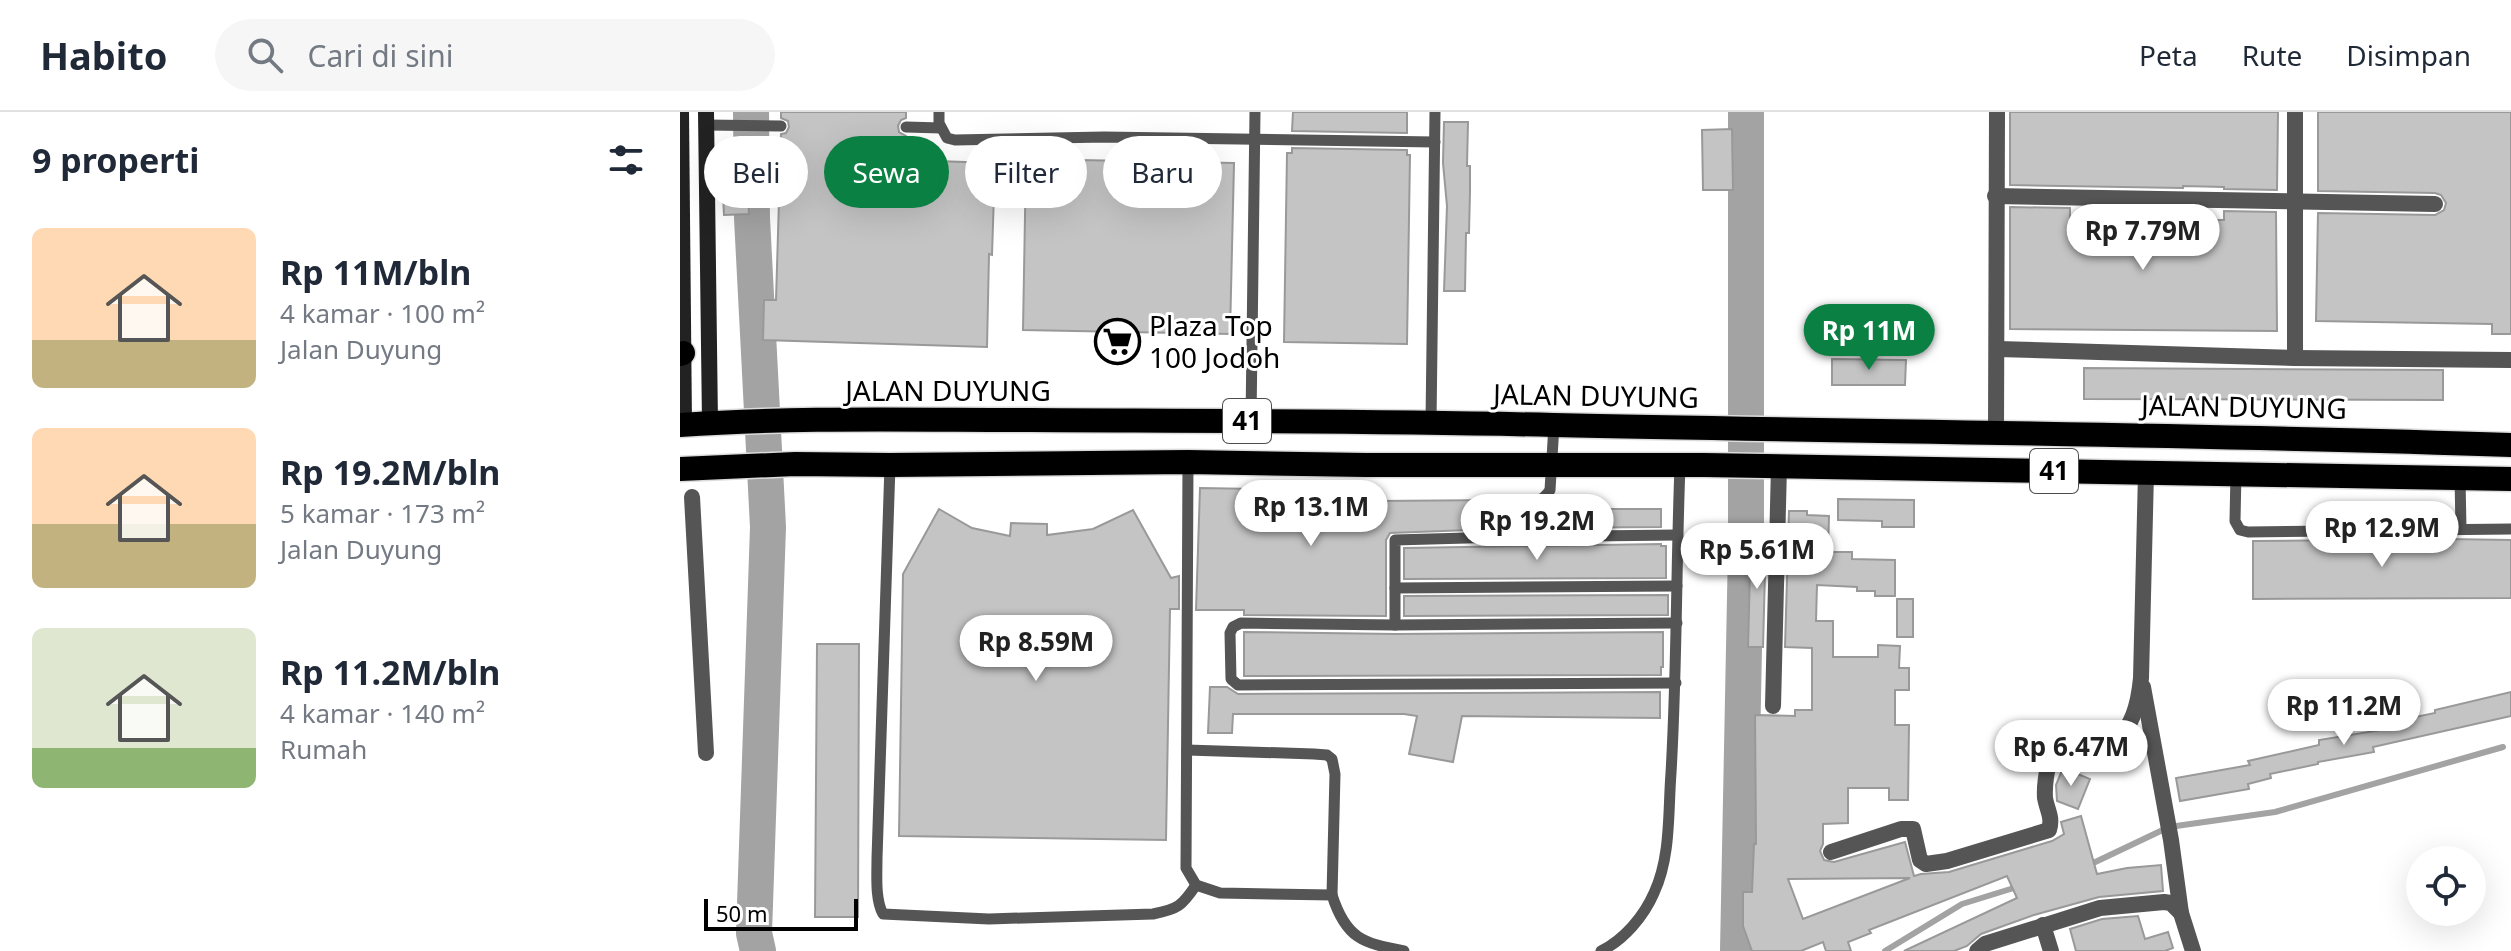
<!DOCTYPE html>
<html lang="id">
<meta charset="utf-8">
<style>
:root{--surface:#fff;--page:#f6f6f7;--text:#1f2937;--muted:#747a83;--line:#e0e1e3;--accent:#0b8043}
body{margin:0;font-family:"Noto Sans",sans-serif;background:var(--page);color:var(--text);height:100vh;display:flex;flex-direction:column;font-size:30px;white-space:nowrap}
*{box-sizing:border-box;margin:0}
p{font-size:26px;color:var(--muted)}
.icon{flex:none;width:44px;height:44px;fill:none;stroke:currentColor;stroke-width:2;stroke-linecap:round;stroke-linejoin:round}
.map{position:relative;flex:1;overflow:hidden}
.details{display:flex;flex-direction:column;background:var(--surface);width:680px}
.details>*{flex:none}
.guide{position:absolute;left:24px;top:24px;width:760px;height:72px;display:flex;gap:16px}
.buttons{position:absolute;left:1726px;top:734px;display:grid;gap:16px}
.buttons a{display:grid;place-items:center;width:80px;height:80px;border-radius:50%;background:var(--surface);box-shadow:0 8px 32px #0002;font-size:40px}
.scale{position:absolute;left:24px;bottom:20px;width:154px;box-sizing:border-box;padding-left:8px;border:4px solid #000;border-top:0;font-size:22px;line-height:28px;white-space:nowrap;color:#000;-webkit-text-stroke:6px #fff;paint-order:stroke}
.price{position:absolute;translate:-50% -68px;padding:0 18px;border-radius:28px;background:#fff;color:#222;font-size:26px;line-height:52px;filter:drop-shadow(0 2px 4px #0008)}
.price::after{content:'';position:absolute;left:50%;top:48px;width:24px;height:18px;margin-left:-12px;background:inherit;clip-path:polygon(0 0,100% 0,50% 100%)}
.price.current{background:var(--accent);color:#fff}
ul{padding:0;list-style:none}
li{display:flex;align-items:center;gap:24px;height:200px;padding:0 32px}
li span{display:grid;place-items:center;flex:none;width:224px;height:160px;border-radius:12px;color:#555}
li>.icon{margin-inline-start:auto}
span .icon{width:96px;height:96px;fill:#fffc;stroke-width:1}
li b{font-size:34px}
h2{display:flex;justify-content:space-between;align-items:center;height:96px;padding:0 32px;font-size:34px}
.tag{padding:0 28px;border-radius:36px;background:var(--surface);box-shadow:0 8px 32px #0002;font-size:28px;line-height:72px}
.tag.current{background:var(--accent);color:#fff}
header{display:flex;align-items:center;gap:48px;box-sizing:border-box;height:112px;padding:0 40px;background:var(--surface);border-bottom:2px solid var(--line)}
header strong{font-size:38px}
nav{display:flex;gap:44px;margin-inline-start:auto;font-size:28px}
.search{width:560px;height:72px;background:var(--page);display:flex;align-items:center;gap:20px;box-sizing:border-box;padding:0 28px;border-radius:44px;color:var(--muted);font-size:30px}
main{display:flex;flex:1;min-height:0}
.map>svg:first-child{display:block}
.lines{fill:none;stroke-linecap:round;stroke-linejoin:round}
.stream{stroke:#a3a3a3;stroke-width:6}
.river{stroke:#a3a3a3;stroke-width:36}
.building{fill:#c4c4c4;stroke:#999;stroke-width:2;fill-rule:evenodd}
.highway-casing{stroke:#dbdbdb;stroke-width:27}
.lane{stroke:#555;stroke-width:11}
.street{stroke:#555;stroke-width:16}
.secondary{stroke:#222;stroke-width:16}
.highway{stroke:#000;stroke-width:24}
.labels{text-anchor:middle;stroke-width:6;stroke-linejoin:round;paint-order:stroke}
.shield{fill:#fff;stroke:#4c4c4c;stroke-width:2}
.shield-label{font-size:26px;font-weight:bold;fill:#000}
.poi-label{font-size:28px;fill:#000;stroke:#fff;text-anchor:start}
.street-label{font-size:28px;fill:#000;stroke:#fff}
</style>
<header>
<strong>Habito</strong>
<div class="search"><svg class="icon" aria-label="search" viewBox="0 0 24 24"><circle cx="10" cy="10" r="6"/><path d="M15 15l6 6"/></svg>Cari di sini</div>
<nav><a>Peta</a><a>Rute</a><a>Disimpan</a></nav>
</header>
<main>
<section class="details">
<h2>9 properti<svg class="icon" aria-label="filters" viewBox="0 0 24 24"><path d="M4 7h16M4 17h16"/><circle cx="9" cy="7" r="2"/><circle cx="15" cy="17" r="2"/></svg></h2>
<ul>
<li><span style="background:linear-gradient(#ffd9b3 70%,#c2b280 0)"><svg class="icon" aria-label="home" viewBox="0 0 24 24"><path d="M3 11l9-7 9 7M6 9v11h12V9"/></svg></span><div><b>Rp 11M/bln</b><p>4 kamar · 100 m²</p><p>Jalan Duyung</p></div></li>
<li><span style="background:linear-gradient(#ffd9b3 60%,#c2b280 0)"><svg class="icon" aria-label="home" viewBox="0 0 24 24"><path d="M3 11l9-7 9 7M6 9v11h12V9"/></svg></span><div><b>Rp 19.2M/bln</b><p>5 kamar · 173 m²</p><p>Jalan Duyung</p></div></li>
<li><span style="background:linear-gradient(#dfe7d0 75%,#8fb573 0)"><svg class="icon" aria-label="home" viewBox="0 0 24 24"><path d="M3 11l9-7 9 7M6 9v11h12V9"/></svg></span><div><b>Rp 11.2M/bln</b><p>4 kamar · 140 m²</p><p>Rumah</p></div></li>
</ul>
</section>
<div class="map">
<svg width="1831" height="839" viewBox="0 0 1831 839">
<rect width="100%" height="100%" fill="#fff"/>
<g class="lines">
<g class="stream">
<path d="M1409,753L1489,715L1595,700L1823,635"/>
<path d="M1205,839L1282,792L1337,775"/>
</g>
<g class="river">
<path d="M71,0L72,106L88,415L74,821L78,839"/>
<path d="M1058,839L1066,435V0"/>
</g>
</g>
<g class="building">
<path d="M101,0H226V6L221,8L218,14L219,20L226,24L225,48L315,51L312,143L309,142L307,235L83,228L84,188H96L101,22L106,21L109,15L108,9L101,6Z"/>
<path d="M613,0H727V21L612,19Z"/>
<path d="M1330,0H1598L1597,78L1544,77V75L1503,74V76L1330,73Z"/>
<path d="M1638,0H1831V222H1812V212L1636,209L1638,101L1755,103L1764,98L1766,91L1761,83L1755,81L1638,79Z"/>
<path d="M764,10H788L787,54H790V79L789,121H786L785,179H764L767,94L763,51Z"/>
<path d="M1052,17L1053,78H1023L1022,18Z"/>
<path d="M612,36L727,38V43H730L727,232L604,230L607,41H612Z"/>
<path d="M346,47L554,51L550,222L343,218Z"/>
<path d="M67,62L69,102L44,103L42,63Z"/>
<path d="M1330,95L1390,96V113L1448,114V97L1503,98V108H1544V99L1596,100L1597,219L1330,217Z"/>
<path d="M1152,247L1226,248L1225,273H1152Z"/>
<path d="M1404,256L1763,258V288L1404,287Z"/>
<path d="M520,376L696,379V389L821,388V397L816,417L710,421L706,428V504L564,503V498H516Z"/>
<path d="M1158,387L1234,388V415H1202V409L1158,408Z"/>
<path d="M259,397L292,416L330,424L331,411L367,412V423L413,417L453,398L491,466L499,464V497H490L486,728L219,724L223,462Z"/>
<path d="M860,397H981V415L833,416L839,401Z"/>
<path d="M1109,399H1127V403L1149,404L1148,440H1172V447L1215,448V484H1195V479H1177V475L1137,473L1136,509H1153V545H1198V533L1220,534L1219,556H1229V578H1215V613H1229L1228,688H1209V676H1168V711L1143,712V732L1140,739L1144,748L1154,750L1225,730L1234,764L1241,762L1269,760L1372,729L1384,722L1381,710L1401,704L1417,762L1447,756L1481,753L1483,779L1419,785L1354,803L1301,822L1287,834L1274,839H1224L1337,786L1327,764L1189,818L1191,821L1168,830L1171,839H1146L1143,830L1121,839H1072L1063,814V780H1072L1074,732H1076L1075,603L1115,604V598H1132V536L1105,535ZM1230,766L1123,807L1108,767Z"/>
<path d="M1071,423L1086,424L1083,535H1068Z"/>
<path d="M1766,427L1831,428V486L1573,487V429Z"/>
<path d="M981,432V434H986V466L724,467V436Z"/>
<path d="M988,483V503L724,504V484Z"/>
<rect x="1217" y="487" width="16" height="38"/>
<path d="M564,520L715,522L983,520V555H981V563L564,564Z"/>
<path d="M137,532H179L178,805H135Z"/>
<path d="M530,575H547L558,582L980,580V606L782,604L773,650L729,642L737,604L724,602H553L552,621H528Z"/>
<path d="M1831,580V604L1693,635L1694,640L1638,650V652L1590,662L1591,666L1568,672L1569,677L1500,689L1496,666L1570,653L1568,649L1639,633V628L1707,617L1706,611L1755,601V598Z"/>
<path d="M1383,656L1410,667L1398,697L1377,689L1376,673Z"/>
<path d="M1458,804L1465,827L1488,820L1493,836L1485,839H1396L1390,817L1422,807Z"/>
</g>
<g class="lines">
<defs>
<g id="highway">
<path d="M0,242L3,241"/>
<path d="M0,313C116,305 233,308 350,308C525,309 699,309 874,313C1193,320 1512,322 1831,333"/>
<path d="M0,357L115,352L210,353L508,350L686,353H1024L1831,367"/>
</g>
</defs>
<use href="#highway" class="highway-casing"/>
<g class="lane">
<path d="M259,0V11L267,26L275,28L424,25L755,30"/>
<path d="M26,13L101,14"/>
<path d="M226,15L261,16"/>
<path d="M571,309L575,0"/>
<path d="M751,310L755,0"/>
<path d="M508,350L506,756L516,773L540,781L652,783C666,827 683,831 724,839"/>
<path d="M210,353L197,746C197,764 195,787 203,802L309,807L473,802C498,797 502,794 516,773"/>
<path d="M1556,361L1555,409L1560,418L1568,420L1831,417"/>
<path d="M1780,366L1781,417"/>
<path d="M823,425L997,423"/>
<path d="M715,476L997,474"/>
<path d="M715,513V428L823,425C828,370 851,407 870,378L874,313"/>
<path d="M996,571L558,573L551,567L550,521L553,515L561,511L715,513L997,511"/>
<path d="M507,638L634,642L647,643L652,647L655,662L652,783"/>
<path d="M921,839C944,828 964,804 974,781C991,745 988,700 991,661C997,558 996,456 1000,354"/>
</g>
<g class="street">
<path d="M1615,0V246"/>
<path d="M1315,84L1755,92"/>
<path d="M1318,237L1615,246L1831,248"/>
<path d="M1316,320L1317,0"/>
<path d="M12,385L26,641"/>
<path d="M1463,575L1491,728L1501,801L1513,839"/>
<path d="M1093,594L1099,354"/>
<path d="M1151,740L1221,717H1233L1240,748L1246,752L1267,749L1369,718C1373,705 1367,698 1365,686C1364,670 1370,628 1385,621L1408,630L1437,626C1454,614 1459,587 1461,566L1466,361"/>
<path d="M1363,813L1371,839"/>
<path d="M1297,839L1305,832L1420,796L1484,790L1491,791L1501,801"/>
</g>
<g class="secondary">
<path d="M1,0L4,312"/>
<path d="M26,0L30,311"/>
</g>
<use href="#highway" class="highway"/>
</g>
<defs>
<symbol id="supermarket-ring" viewBox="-11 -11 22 22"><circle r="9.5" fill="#fff" stroke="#000" stroke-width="1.5"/><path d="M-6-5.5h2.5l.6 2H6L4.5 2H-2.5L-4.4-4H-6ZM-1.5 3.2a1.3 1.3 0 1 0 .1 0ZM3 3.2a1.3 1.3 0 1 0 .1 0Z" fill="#000"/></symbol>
</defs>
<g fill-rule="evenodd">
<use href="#supermarket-ring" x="412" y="204" width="51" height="51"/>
</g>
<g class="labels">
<g class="shield">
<rect x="543" y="287" width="48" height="44" rx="6"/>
<rect x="1350" y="337" width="48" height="44" rx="6"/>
</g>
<g class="shield-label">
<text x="567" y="318">41</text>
<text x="1374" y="368">41</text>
</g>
<g class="poi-label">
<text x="469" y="224">Plaza Top<tspan x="469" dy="32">100 Jodoh</tspan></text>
</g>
<g class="street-label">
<text x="268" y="289">JALAN DUYUNG</text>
<text transform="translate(916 284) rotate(1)" y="10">JALAN DUYUNG</text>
<text transform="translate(1564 295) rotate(1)" y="10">JALAN DUYUNG</text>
</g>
</g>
</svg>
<div class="buttons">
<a><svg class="icon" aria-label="locate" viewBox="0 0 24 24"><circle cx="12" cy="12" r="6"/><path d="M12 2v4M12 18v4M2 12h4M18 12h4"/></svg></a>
</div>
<div class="scale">50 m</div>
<b class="price" style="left:1463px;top:160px">Rp 7.79M</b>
<b class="price current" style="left:1189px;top:260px">Rp 11M</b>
<b class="price" style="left:631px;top:436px">Rp 13.1M</b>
<b class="price" style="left:857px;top:450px">Rp 19.2M</b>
<b class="price" style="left:1702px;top:457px">Rp 12.9M</b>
<b class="price" style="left:1077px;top:479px">Rp 5.61M</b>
<b class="price" style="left:356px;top:571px">Rp 8.59M</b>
<b class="price" style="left:1664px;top:635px">Rp 11.2M</b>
<b class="price" style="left:1391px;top:676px">Rp 6.47M</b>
<div class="guide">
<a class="tag">Beli</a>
<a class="tag current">Sewa</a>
<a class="tag">Filter</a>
<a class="tag">Baru</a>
</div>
</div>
</main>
